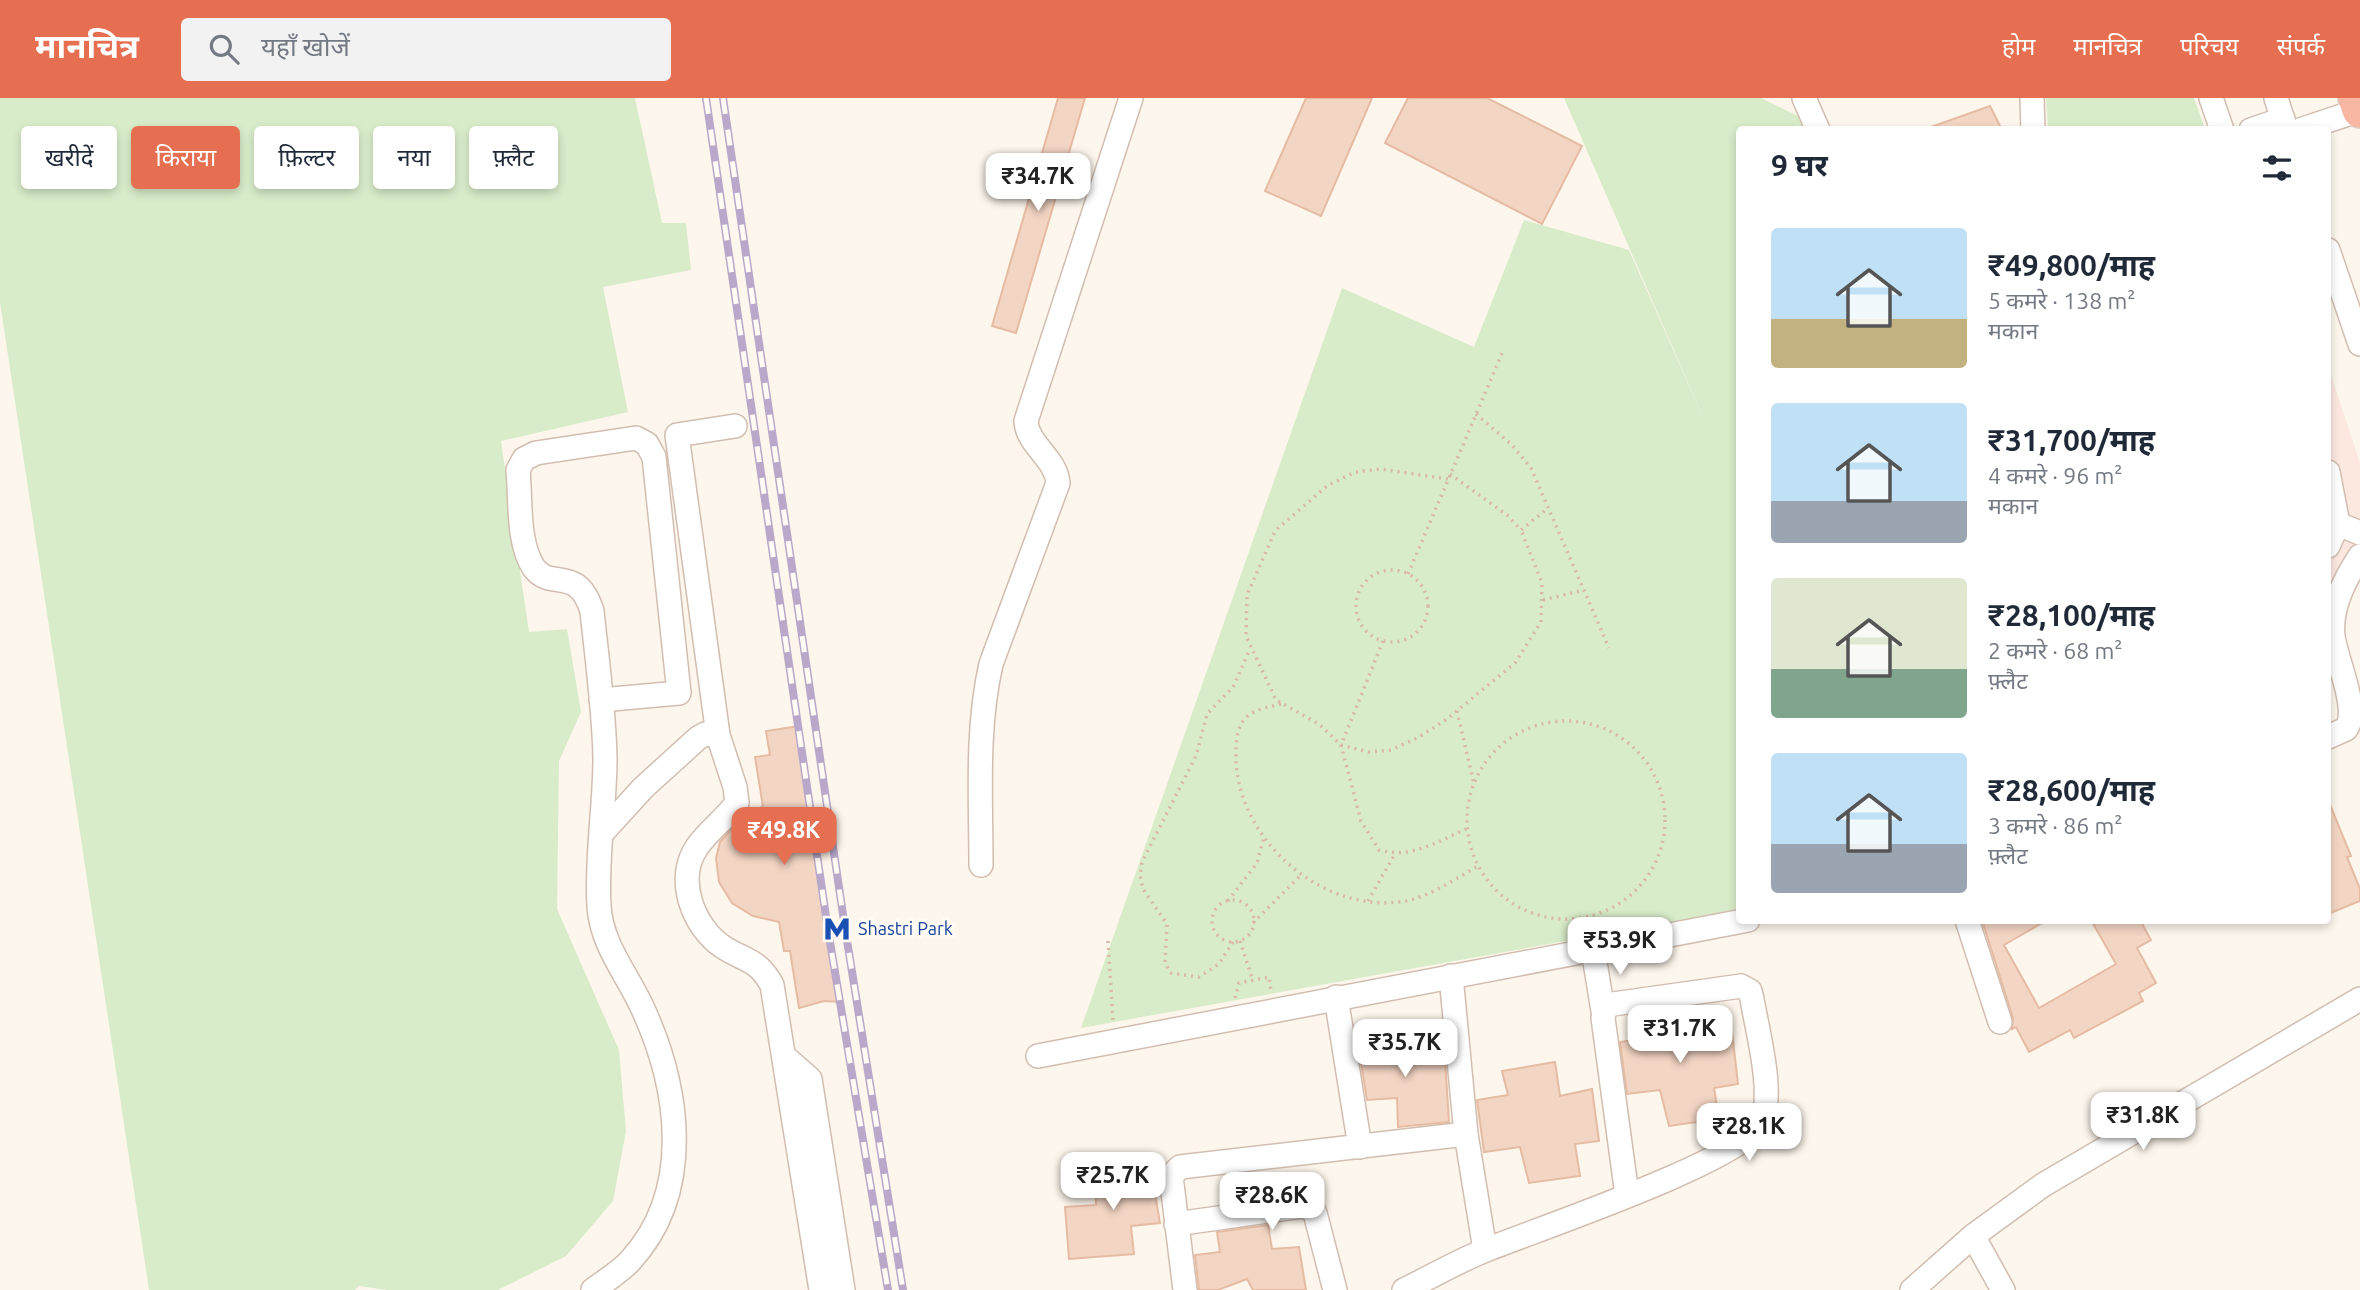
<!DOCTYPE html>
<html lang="hi">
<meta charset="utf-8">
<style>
:root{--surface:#fff;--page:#f2f2f3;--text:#1f2937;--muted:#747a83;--accent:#e76f51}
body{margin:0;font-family:Ubuntu,"Noto Sans Devanagari",sans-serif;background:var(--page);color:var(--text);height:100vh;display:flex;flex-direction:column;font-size:26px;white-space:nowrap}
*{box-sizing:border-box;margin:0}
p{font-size:23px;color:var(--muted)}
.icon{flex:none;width:38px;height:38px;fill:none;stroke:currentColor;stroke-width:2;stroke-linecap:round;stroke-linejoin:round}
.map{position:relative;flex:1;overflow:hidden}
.panel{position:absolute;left:1736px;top:28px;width:595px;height:798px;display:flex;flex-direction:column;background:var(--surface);border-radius:7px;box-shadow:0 4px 10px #0003}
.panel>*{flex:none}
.banner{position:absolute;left:21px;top:28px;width:665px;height:63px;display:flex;gap:14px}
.price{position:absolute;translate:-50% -60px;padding:0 16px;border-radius:14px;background:#fff;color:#222;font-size:23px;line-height:46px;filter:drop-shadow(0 2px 4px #0008)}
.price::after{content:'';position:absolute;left:50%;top:42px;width:21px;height:16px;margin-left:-10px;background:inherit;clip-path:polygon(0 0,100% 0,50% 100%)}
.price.current{background:var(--accent);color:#fff}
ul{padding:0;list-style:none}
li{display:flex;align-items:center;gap:21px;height:175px;padding:0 35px}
li span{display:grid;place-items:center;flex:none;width:196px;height:140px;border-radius:7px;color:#555}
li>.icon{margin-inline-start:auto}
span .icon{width:84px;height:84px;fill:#fffc;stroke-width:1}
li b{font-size:30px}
h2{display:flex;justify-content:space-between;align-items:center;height:84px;padding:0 35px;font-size:30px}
.chip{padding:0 24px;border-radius:7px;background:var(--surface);box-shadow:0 4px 10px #0003;font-size:24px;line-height:63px}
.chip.current{background:var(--accent);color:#fff}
header{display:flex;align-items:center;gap:42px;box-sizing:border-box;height:98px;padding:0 35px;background:var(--accent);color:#fff}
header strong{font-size:33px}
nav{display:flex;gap:38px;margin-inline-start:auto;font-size:24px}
.search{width:490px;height:63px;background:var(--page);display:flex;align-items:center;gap:18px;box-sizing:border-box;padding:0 24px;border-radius:7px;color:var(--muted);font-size:26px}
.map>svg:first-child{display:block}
.commercial{fill:#fde8e0}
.green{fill:#d8ecc9}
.building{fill:#f3d5c3;stroke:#e6bba3;stroke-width:2}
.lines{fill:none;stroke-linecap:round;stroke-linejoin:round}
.minor-casing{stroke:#d1beb0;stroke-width:26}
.highway-casing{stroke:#dad1cd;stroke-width:38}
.path{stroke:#d9b8a5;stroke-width:3.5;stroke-dasharray:2 5;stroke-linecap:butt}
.minor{stroke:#fff;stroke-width:23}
.highway{stroke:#f7b7a3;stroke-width:35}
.rail-casing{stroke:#b9a8c9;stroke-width:8}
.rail{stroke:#fffaf3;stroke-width:5;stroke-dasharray:16;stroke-linecap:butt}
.labels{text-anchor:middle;stroke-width:7;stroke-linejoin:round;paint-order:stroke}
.transit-label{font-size:18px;fill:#164399;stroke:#fffaf3;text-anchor:start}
</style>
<header>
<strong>मानचित्र</strong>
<div class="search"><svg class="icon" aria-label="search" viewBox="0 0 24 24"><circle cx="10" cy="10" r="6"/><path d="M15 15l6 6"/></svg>यहाँ खोजें</div>
<nav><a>होम</a><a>मानचित्र</a><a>परिचय</a><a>संपर्क</a></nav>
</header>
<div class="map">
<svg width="2360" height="1192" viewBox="0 0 2360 1192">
<rect width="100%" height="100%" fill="#fdf6ec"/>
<path class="commercial" d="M2328,268L2360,365V436L2328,497Z"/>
<g class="green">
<path d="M0,0H635L662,125H686L691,172L603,189L628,314L501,343L529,534L567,531L581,614L559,663L557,811L619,952L626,1033L613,1103L566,1158L498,1192H387L359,1188L355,1192H149L0,204Z"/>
<path d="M1564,0H1761L1800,19L1805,31L1740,32L1739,812L1081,930L1342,190L1474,249L1524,122L1629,152L1713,342Z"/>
<path d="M2046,0H2194L2205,31H2048Z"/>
</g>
<g class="building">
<path d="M1058,0H1085L1016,235L992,228Z"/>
<path d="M1306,0H1372L1321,118L1265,93Z"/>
<path d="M1408,0H1487L1582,48L1542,126L1385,45Z"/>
<path d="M1990,8L2002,32H1931V29Z"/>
<path d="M800,628L840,904L824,903L799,910L790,853H784L779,824L753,818L732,805L719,784L716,760L720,744L748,713L763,709L755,659L770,657L766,633Z"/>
<path d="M2328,702L2351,758L2347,759L2360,791V803L2328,816Z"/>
<path d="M1982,822H2047L2004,847L2039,910L2116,866L2091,822H2140L2151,842L2137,850L2156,885L2139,895L2143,903L2074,940L2070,932L2029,954L2016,929L2012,931L2013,920Z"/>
<path d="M1695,909L1700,941L1732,934L1738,986L1714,990L1719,1021L1669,1028L1660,992L1627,996L1620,944L1647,940L1642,916Z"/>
<path d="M1416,934L1418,963L1445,961L1449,1024L1398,1029L1397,1000L1367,1002L1357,941Z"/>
<path d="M1555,964L1560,998L1592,991L1599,1043L1575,1046L1580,1078L1529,1085L1520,1049L1484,1054L1477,1002L1508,997L1502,973Z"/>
<path d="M1149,1061L1160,1125L1131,1128L1134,1156L1069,1161L1065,1109L1096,1107L1095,1068L1133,1067V1063Z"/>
<path d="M1268,1127L1272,1151L1299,1149L1306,1192H1253L1247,1181L1218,1192H1199L1195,1157L1220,1154L1217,1134Z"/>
</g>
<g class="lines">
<defs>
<g id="minor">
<path d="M1804,0L1818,32"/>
<path d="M2032,0L2033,32"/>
<path d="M2211,0L2222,32"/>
<path d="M2276,0L2286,32"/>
<path d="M2251,32L2283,21"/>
<path d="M2300,32L2360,12"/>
<path d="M2328,152L2360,246"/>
<path d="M2328,374L2338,426L2328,448"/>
<path d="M2338,426L2360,435"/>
<path d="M718,637L677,337L735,328"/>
<path d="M2328,639L2346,631C2360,612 2336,562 2333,538C2330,509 2345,481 2360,458"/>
<path d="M602,735L643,690L698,640L705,636L718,637L735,689L737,705C725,721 708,733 697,749C675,781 693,829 723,849C745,863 758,861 772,887L821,1192"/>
<path d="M981,767C981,700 976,632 991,566L1058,385C1056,360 1027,347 1026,323L1131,0"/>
<path d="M1967,822L2000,924"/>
<path d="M1593,852L1603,913"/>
<path d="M1451,878L1466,1036L1485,1152"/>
<path d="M1336,899L1360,1049"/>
<path d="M1038,958L1748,822"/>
<path d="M786,960L810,981L843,1192"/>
<path d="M1176,1126L1302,1108L1310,1110L1315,1115L1335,1192"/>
<path d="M1973,1138L2003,1192"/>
<path d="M593,1192C605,1183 620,1174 630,1163C695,1093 679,988 642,909C627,876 601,846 599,808C596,759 605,709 605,660C604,611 597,561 592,513C577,466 551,493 534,470C517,445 521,402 518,372L524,361L536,355L636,340L647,346L654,359L679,595L601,602"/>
<path d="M1185,1192L1171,1078L1180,1069L1466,1036"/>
<path d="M1404,1192C1431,1179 1458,1163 1486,1152C1535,1132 1737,1064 1760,1027C1776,1000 1757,932 1752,901L1750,893L1741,888L1606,907L1603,920L1627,1097"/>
<path d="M1912,1192L1973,1138L2043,1087L2360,901"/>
</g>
<path id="highway" d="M2356,0L2360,12"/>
</defs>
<use href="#minor" class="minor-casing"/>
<use href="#highway" class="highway-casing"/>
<g class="path">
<path d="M1476,316L1512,347L1531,370L1609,550"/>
<path d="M1450,376L1507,417L1521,432L1548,410"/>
<path d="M1448,381L1380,371L1355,374L1327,388L1275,433L1247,497L1246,538L1276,602L1319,626L1341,647L1369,654L1391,652L1419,639L1447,621L1515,565L1541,524L1542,485L1521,432"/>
<circle cx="1392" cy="508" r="36"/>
<path d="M1408,476L1503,253"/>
<path d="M1543,502L1584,492"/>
<path d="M1383,543L1341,647L1361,723L1379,752C1411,761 1437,744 1466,731"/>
<path d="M1281,606C1267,610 1252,611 1243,623C1235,634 1236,652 1236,664C1241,746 1325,817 1406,803C1431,798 1457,780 1478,768"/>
<path d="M1457,613L1474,686"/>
<circle cx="1566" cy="722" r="99"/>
<circle cx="1233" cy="823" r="21"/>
<path d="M1228,803L1257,765L1264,739"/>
<path d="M1368,803L1395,756"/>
<path d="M1253,825L1302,776"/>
<path d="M1108,843L1113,922"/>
<path d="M1240,843L1253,883"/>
<path d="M1233,844L1219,866L1199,879L1171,875L1165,865L1167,826L1143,791L1140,777L1142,764L1196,658L1207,616L1233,589L1250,551"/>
<path d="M1235,900L1239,885L1269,879L1271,893"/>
</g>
<use href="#minor" class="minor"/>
<use href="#highway" class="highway"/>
<defs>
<g id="rail">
<path d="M706,0L828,832L888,1192"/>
<path d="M723,0L845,830L903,1192"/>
</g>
</defs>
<use href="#rail" class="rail-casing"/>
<use href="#rail" class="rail"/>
</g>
<defs>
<symbol id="metro-bare" viewBox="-9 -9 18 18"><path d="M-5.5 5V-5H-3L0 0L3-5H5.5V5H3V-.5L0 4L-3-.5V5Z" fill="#1a4fb4" stroke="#fffaf3" stroke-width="2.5" paint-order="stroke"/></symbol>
</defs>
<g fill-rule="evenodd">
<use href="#metro-bare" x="818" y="812" width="38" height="38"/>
</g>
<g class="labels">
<g class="transit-label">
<text x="858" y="837">Shastri Park</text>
</g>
</g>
</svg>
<b class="price" style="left:1038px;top:115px">₹34.7K</b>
<b class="price current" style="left:784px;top:769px">₹49.8K</b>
<b class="price" style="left:1620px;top:879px">₹53.9K</b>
<b class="price" style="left:1680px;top:967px">₹31.7K</b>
<b class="price" style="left:1405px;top:981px">₹35.7K</b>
<b class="price" style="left:2143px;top:1054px">₹31.8K</b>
<b class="price" style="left:1749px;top:1065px">₹28.1K</b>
<b class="price" style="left:1113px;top:1114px">₹25.7K</b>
<b class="price" style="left:1272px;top:1134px">₹28.6K</b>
<div class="banner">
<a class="chip">खरीदें</a>
<a class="chip current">किराया</a>
<a class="chip">फ़िल्टर</a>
<a class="chip">नया</a>
<a class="chip">फ़्लैट</a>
</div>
<section class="panel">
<h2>9 घर<svg class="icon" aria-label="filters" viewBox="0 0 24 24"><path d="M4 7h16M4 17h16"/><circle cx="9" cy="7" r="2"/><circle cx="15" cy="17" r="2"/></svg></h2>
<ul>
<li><span style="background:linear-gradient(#bfe0f5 65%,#c2b280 0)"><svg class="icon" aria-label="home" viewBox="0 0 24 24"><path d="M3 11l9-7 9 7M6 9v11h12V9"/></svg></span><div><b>₹49,800/माह</b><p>5 कमरे · 138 m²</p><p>मकान</p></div></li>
<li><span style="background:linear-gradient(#bfe0f5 70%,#9aa5b1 0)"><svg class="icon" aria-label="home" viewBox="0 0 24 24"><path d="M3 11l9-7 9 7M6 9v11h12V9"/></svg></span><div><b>₹31,700/माह</b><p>4 कमरे · 96 m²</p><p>मकान</p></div></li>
<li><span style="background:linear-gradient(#dfe7d0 65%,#7fa58c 0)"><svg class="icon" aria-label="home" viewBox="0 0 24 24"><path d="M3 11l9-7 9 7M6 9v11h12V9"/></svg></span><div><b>₹28,100/माह</b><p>2 कमरे · 68 m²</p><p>फ़्लैट</p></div></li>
<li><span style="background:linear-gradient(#bfe0f5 65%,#9aa5b1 0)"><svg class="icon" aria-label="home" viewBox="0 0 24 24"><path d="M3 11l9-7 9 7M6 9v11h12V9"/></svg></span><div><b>₹28,600/माह</b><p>3 कमरे · 86 m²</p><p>फ़्लैट</p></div></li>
</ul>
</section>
</div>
